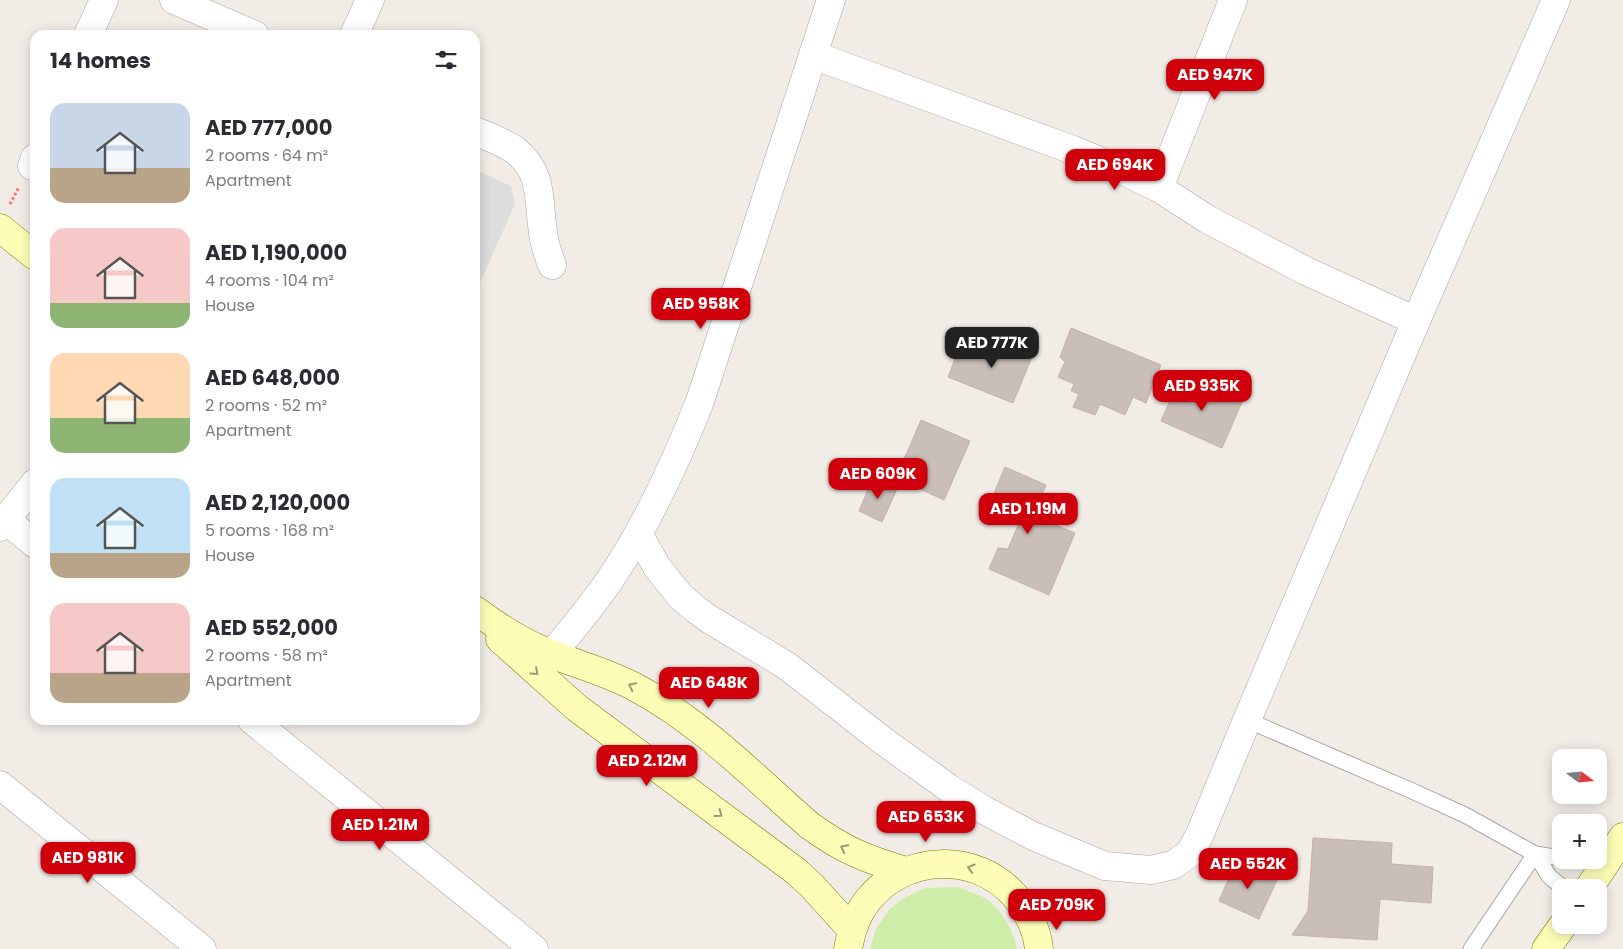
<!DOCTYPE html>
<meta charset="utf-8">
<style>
:root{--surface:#fff;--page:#f2f2f3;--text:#2b2b33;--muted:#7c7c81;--accent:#cf000b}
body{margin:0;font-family:Poppins,sans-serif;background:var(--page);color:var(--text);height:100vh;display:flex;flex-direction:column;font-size:19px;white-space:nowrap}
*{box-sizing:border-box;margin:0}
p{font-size:16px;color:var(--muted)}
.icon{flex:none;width:28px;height:28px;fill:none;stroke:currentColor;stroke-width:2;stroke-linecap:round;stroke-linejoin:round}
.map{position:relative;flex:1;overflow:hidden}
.drawer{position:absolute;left:30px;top:30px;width:450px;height:695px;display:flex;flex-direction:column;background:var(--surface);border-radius:15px;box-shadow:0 2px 12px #0003}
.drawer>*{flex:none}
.needle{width:32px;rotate:106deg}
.tools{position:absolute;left:1552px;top:749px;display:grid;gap:10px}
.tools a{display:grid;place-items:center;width:55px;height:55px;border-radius:10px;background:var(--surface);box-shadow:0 2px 12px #0003;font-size:25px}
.price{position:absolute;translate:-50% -42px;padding:0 11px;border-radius:10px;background:var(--accent);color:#fff;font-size:16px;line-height:32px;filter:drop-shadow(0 1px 2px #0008)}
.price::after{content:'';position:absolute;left:50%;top:30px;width:15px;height:11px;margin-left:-8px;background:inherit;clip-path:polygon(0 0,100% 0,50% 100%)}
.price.selected{background:#222;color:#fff}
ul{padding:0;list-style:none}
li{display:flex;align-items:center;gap:15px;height:125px;padding:0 20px}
li span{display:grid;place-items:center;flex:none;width:140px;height:100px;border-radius:15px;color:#555}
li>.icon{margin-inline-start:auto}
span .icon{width:60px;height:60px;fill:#fffc;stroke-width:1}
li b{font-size:21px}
h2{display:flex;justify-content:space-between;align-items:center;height:60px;padding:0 20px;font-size:21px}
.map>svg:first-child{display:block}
.residential{fill:#dedddd}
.grass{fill:#ceeda9}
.building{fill:#c9bfb8;stroke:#c3b2a7}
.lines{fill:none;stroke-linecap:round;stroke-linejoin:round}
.lane-casing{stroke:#a7a7a7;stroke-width:17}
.street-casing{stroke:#a7a7a7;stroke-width:29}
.secondary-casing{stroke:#767d00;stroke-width:29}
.path{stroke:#ff7068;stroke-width:3;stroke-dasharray:2.5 2.5;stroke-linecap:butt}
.lane{stroke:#fff;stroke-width:15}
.street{stroke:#fff;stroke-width:28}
.secondary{stroke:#fdfdb8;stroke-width:28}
.oneway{stroke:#9a9a74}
</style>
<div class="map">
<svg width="1623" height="949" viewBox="0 0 1623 949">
<rect width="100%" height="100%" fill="#f1ece6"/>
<path class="residential" d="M475,170L511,186L515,204L475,294Z"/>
<path class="grass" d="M957,887C965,890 974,893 983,897C1001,907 1013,930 1017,949H870L876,929L889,910L902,899L925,888Z"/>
<g class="building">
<path d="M1071,328L1161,365L1146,403L1133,397L1125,415L1100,404L1095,415L1073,407L1079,394L1071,391L1074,384L1058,377L1065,362L1060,357Z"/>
<path d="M981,337L1032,357L1013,403L948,377L959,349L974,355Z"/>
<path d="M1181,376L1242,402L1222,448L1161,421Z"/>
<path d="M921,420L970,441L944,500L920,489L923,482L899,471Z"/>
<path d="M1005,467L1046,485L1033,516L1075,533L1049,595L989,569L998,548L1008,549L1019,523L987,510Z"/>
<path d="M873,478L897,489L882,522L859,511Z"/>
<path d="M1313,838L1392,843L1391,864L1433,867L1431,903L1380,899L1377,940L1292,935L1308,911Z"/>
<path d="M1236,861L1277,880L1259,919L1219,901Z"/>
</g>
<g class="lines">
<defs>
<g id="lane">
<path d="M1247,720L1410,790L1465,815L1535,854L1561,858"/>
<path d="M1535,854L1549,876L1563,888"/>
<path d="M1587,860H1607"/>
<path d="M1471,949L1535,854"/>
</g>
<g id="street">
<path d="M174,0L255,35"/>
<path d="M88,35L104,0"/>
<path d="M354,35L370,0"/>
<path d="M813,55L1073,150L1121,170L1159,188L1207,219L1306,271L1416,321"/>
<path d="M475,131C489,137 504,142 516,151C544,174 538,201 543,232C544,244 548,254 552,265"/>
<path d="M32,166L35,158"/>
<path d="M1159,188L1233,0"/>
<path d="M6,520L35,544"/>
<path d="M0,527L35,483"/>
<path d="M639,535L657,567L680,596L694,608L709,619L787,666L882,740L950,789L984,810L1033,836L1105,866L1151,870L1173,865L1190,853L1200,834L1247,720L1416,321L1556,0"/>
<path d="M552,654C573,628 595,603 613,575C649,521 676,462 700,401L831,0"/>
<path d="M252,720L534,949"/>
<path d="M0,785L202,949"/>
</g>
<g id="secondary">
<path d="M0,228L35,256"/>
<path d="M475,610C494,624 515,638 537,648C568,662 602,670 633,686C700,721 753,776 809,825C843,850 866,859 906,871"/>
<path d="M500,639L577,708L797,872L812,886L852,930"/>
<path d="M1589,888L1623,837"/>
<path d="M848,949C851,931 856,915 868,900C904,855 975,851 1014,895C1027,909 1037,929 1039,949"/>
<path d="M1546,949L1563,925"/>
</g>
</defs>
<use href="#lane" class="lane-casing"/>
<use href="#street" class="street-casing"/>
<use href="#secondary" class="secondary-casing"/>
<path class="path" d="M10,204L19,187"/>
<use href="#lane" class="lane"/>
<use href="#street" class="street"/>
<use href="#secondary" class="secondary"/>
</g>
<defs><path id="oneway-chevron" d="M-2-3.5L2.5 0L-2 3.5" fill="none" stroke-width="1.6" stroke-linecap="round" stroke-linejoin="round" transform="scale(1.25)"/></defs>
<g class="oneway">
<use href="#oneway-chevron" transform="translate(535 672) rotate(42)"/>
<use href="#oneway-chevron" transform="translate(632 686) rotate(-153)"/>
<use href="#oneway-chevron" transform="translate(719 814) rotate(36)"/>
<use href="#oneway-chevron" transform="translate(844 848) rotate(-152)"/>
<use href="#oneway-chevron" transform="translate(971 868) rotate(-163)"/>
</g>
</svg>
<div class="tools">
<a><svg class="needle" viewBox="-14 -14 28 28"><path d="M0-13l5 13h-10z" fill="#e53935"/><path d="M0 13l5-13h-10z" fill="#7c7c81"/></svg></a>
<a>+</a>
<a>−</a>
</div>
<b class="price" style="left:1215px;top:101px">AED 947K</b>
<b class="price" style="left:1115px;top:191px">AED 694K</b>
<b class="price" style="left:701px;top:330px">AED 958K</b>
<b class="price selected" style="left:992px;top:369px">AED 777K</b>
<b class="price" style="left:1202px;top:412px">AED 935K</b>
<b class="price" style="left:878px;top:500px">AED 609K</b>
<b class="price" style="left:1028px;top:535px">AED 1.19M</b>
<b class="price" style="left:709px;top:709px">AED 648K</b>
<b class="price" style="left:647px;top:787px">AED 2.12M</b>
<b class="price" style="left:926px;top:843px">AED 653K</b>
<b class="price" style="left:380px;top:851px">AED 1.21M</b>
<b class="price" style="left:88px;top:884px">AED 981K</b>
<b class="price" style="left:1248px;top:890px">AED 552K</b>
<b class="price" style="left:1057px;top:931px">AED 709K</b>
<section class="drawer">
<h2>14 homes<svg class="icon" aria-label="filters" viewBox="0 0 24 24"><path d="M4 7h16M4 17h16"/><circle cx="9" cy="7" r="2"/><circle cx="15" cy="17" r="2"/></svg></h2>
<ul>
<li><span style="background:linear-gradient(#c9d6e8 65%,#b9a48a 0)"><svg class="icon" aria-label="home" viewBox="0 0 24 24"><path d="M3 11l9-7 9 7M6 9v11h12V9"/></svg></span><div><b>AED 777,000</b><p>2 rooms · 64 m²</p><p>Apartment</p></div></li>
<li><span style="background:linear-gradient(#f6c9c9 75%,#8fb573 0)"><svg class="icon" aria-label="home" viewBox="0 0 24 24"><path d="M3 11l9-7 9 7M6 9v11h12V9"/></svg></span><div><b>AED 1,190,000</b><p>4 rooms · 104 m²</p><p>House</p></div></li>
<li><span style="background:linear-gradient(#ffd9b3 65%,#8fb573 0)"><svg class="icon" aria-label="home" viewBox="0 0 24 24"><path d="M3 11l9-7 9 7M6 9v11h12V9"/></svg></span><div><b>AED 648,000</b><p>2 rooms · 52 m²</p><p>Apartment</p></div></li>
<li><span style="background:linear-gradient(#bfe0f5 75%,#b9a48a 0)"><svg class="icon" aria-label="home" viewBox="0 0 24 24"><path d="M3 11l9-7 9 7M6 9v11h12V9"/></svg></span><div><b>AED 2,120,000</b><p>5 rooms · 168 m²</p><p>House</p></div></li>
<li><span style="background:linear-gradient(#f6c9c9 70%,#b9a48a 0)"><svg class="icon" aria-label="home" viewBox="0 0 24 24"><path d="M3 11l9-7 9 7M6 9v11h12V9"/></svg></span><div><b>AED 552,000</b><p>2 rooms · 58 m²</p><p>Apartment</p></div></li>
</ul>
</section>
</div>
